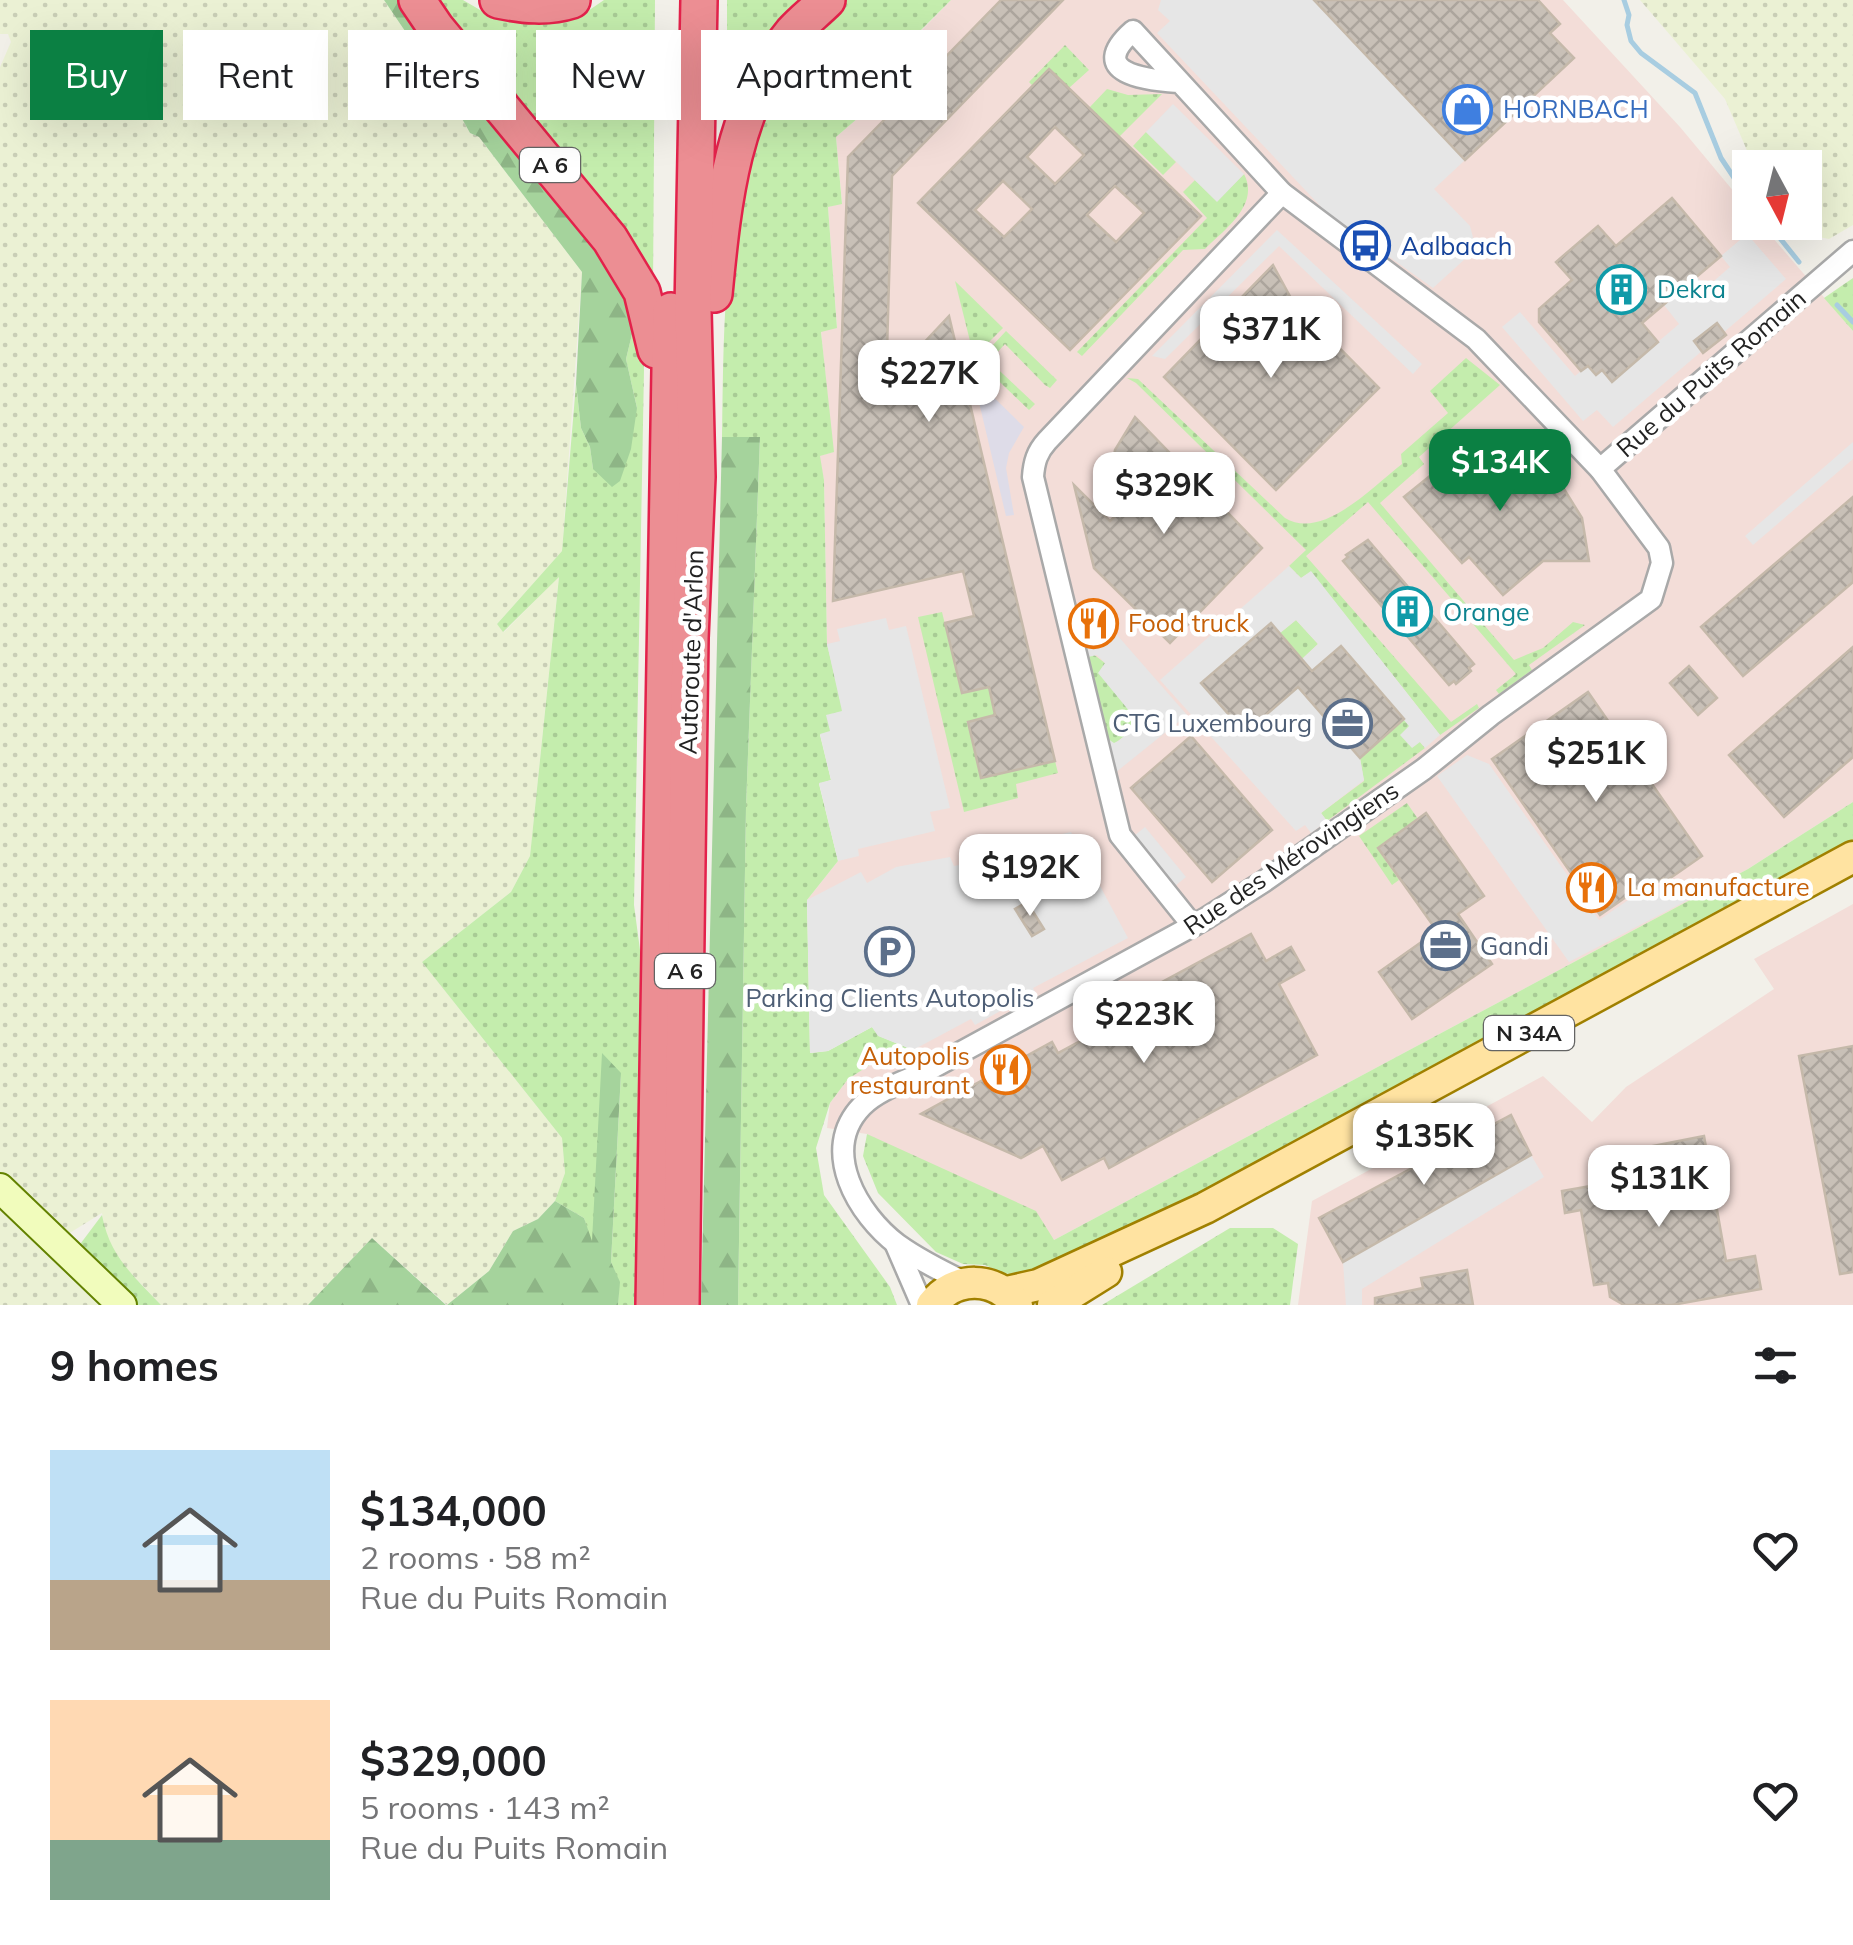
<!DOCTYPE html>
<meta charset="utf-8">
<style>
:root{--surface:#fff;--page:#f6f6f6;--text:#202124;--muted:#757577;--accent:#0b8043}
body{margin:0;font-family:Mulish,sans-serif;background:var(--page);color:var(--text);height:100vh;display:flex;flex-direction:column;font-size:38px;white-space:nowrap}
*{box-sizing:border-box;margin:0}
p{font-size:32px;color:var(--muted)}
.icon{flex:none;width:55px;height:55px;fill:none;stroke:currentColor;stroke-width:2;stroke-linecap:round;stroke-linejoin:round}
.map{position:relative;height:1305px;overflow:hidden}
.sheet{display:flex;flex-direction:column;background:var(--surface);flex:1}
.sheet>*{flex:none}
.hud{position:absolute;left:30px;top:30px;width:1000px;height:90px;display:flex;gap:20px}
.needle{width:65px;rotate:173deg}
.buttons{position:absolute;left:1732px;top:150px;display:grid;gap:20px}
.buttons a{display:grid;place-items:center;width:90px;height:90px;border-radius:0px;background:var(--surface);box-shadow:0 10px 40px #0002;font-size:50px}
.price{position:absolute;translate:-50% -85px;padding:0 22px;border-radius:20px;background:#fff;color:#222;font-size:32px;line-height:65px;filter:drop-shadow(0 2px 5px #0008)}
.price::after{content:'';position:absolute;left:50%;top:60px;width:30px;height:22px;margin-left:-15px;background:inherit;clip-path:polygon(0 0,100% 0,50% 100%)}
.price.on{background:var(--accent);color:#fff}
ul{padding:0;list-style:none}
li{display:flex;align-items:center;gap:30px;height:250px;padding:0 50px}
li span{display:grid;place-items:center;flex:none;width:280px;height:200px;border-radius:0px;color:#555}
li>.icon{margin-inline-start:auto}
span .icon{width:120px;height:120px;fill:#fffc;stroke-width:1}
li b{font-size:42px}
h2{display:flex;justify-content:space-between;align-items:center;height:120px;padding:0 50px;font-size:42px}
.pill{padding:0 35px;border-radius:0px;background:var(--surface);box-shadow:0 10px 40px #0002;font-size:35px;line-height:90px}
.pill.on{background:var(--accent);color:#fff}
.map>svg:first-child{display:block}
.commercial{fill:#f3ddd8}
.farmland{fill:url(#farmland-dots)}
.grass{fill:url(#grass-dots)}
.forest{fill:url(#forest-firs)}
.parking{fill:#e6e6e6}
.plaza{fill:#dedce8}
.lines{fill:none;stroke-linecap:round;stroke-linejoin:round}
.stream{stroke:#a8cde1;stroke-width:5}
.building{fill:url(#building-cross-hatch);stroke:#c5b9aa;stroke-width:2.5;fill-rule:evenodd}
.minor-casing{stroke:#a9a9a9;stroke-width:25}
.secondary-casing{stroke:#638200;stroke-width:32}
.primary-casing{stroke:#a08000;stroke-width:35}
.motorway-casing{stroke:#e3224b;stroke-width:40}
.minor{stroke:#fff;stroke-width:20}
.secondary{stroke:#f1fcbc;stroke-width:28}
.primary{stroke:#ffe3a1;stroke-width:30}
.motorway{stroke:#ec8e93;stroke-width:35}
.labels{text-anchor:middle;stroke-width:9;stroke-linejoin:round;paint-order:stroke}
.shield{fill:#fff;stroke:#646464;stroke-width:2.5}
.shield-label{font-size:22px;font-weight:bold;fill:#222}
.shop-label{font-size:25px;fill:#366cbe;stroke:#fff;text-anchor:start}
.transit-label{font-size:25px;fill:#164399;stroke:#fff;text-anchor:start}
.culture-label{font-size:25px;fill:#0d838f;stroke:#fff;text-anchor:start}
.street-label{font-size:25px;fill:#222;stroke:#fff}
.food-label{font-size:25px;fill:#c56008;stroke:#fff;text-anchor:start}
.service-label{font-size:25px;fill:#4e5e75;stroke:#fff;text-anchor:end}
</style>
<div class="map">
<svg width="1853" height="1305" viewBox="0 0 1853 1305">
<defs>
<pattern id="farmland-dots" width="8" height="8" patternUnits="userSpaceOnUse" patternTransform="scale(2.5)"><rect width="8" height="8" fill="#ebf1d4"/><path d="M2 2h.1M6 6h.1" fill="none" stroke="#c9ceb6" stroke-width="1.8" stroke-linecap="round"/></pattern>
<pattern id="grass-dots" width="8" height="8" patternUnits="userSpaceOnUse" patternTransform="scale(2.5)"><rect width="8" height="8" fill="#c4edad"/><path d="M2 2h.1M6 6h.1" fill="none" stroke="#a8cb95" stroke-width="1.8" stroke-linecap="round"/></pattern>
<pattern id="forest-firs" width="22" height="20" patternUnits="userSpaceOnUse" patternTransform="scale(2.5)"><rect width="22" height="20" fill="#a5d39c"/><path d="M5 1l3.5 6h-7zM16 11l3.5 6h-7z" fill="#8eb586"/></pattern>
<pattern id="building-cross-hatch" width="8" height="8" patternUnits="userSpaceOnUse" patternTransform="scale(2.5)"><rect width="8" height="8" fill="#c8c0b7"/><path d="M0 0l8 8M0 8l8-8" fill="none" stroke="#aca59d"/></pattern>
</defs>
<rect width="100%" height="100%" fill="#f2f0e9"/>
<g class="commercial">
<path d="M951,0H1563L1680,127L1750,211V222L1760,223L1853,331V802L1748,869L1054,1240L867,1134L827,1128L830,1103L848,1079L873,1063L912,1050L807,900L838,861L827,644L824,480L819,456L833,452L821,331L837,327L828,207L842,203L836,137L936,51L917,35Z"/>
<path d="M1853,904V1305H1298L1312,1201L1543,1076L1592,1122L1626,1087L1774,989L1754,959Z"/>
</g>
<g class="farmland">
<path d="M0,0H384L451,99L470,133L479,137L582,272L562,551L497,624L504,632L559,576L530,856L511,892L422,962L562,1138L565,1173L555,1201L538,1219L513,1231L489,1271L447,1305L372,1238L308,1305H161L114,1255L106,1236L102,1213L68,1234L0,1173V67L11,42L8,34H0Z"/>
<path d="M1640,0H1853V225L1829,239L1784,230L1781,223L1805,222V168L1754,167L1725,99Z"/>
<path d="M0,1204L92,1291L102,1305H0Z"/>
</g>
<g class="grass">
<path d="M434,0H463L487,14L520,19L559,18L585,13L604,0H655L653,289Z"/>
<path d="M727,0H814L738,114L727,112Z"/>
<path d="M846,0H951L917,34L937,50L836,137L842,204L828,207L837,328L821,332L834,452L820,456L824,480L827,644L843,711L830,732L820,735L831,780L819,784L838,861L807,900L810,1053L828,1051L872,1027L879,1036L913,1050L873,1063L848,1079L830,1103L816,1148L824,1195L890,1287L897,1305H738L746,807L760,437H722C724,312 722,181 784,68C798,44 825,18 846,0Z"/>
<path d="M1065,45L1089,70L1069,88L1049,69L1032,85L1029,82Z"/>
<path d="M1107,89L1128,95L1162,94L1119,137L1089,108Z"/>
<path d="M1146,132L1176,162L1163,175L1133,146Z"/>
<path d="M1244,174C1260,205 1225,229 1205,249L1183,250L1082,356L1077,352L1207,218L1183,192L1195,180L1217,201Z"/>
<path d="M603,248L642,328L644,370L634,905L642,965L636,1305H618L619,1282L611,1262L621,1073L592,1245L584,1218L555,1201L565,1173L562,1138L422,962L511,892L530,856L559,577L503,632L497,624L562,551L576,384L581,428L590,447L593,469L637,408L626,359L633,330Z"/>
<path d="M1853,278V331L1824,298Z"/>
<path d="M955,281L1003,328L974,357Z"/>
<path d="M1006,331L1057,380L1050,388L1045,385L1005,344L989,361L1035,404L1029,410L978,361Z"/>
<path d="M1466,358L1500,385L1419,457L1424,464L1380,503L1514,660L1543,648L1573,622L1585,625L1529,665L1532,670L1499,694L1496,690L1516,674L1368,502L1306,556L1451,722L1477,704L1479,708L1440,735L1311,572L1301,578L1289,566L1306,550L1136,383L1127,378L1138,379L1285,518C1323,541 1373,486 1402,464L1401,454L1448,413L1430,391Z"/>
<path d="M942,612L962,693L989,687L995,715L968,722L981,778L1055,761L1058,773L1016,784L1018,798L964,812L918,617Z"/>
<path d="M1296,620L1318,644L1302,659L1280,633Z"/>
<path d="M1093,654L1105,663L1136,718L1147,712L1146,720L1114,744L1108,739L1088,657Z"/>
<path d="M1404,719L1410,727L1401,735L1420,742L1425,748L1327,821L1321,813L1364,781L1360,758Z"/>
<path d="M1853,802V846L1149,1229L1024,1276L1003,1273L985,1265L963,1264L936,1252L878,1193L863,1156L867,1134L1036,1211L1054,1240L1748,869Z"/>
<path d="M1407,803L1418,819L1377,848L1399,880L1392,885L1359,836Z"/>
<path d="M102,1215C110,1257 133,1275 161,1305H136L83,1251L81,1243Z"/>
<path d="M1230,1228H1273L1298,1244L1290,1305H1102Z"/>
</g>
<g class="forest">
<path d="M384,0H404L603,248L624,298L633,330L626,359L637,408L631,449L620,481L612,487L593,469L590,447L581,428L576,384L582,272L479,137L470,133L451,99Z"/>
<path d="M722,437H760L746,807L738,1305H701Z"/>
<path d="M602,1053L621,1073L611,1262L620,1282L618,1305H447L489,1271L513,1231L538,1219L555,1201L584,1218L592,1241Z"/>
<path d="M372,1238L446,1305H308Z"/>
</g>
<g class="parking">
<path d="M1161,0H1314L1465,160L1434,189L1470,226L1476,249L1433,288L1325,211L1157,33L1170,21L1158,10Z"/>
<path d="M1173,104L1244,174L1217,202L1146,132Z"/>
<path d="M1277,230L1422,364L1413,374L1279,246L1165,359L1152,356Z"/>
<path d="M1747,234L1786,279L1613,427L1597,410L1583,421L1502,327L1520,312L1575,376L1587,366L1596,375L1602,370L1612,381L1679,324L1664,305L1697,277L1707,287L1730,267L1721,256Z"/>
<path d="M1853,442V459L1753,545L1745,536Z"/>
<path d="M1289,566L1301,578L1311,571L1440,735L1425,748L1420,742L1412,748L1400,735L1409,726L1342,647L1313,671L1302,659L1318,644L1296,620L1280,633L1270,623L1201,683L1245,733L1298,687L1360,758L1364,780L1321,813L1327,821L1311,833L1305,825L1296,831L1160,680Z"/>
<path d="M1090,604L1187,715L1115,773L1108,739L1114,743L1118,741L1145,720L1147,712L1135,718L1098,673L1105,663L1097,655L1088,657L1077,616Z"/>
<path d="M886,618L889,630L906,626L950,808L930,812L935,831L858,849L859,856L838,861L819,783L831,780L820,734L830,731L826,715L842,711L827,644L840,641L837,629Z"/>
<path d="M1467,755L1489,764L1599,920L1637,894L1641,899L1673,879L1688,900L1569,962L1437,776Z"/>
<path d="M1145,827L1186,877L1175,886L1134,836Z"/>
<path d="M1071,832L1128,938L1033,988L1035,992L975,1025L971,1019L913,1050L878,1036L872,1027L828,1051L810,1053L807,900L861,872L867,883L896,867L950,857L954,866L969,863V855Z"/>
<path d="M1531,1155L1544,1177L1362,1289V1305H1346L1343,1262Z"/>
</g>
<path class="plaza" d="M973,377L1024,427L1009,453L1006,468L1014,515L1006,516Z"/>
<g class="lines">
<g class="stream">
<path d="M1624,0L1629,15L1627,25L1631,41L1641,53L1695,93L1721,158L1750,202"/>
<path d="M1767,222L1799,262"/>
<path d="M1837,305L1853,322"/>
</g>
</g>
<g class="building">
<path d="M1001,0H1063L892,176L887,352V382L949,316L1055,761L981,778L968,722L995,715L989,687L962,693L945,623L974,616L963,571L833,601L848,157Z"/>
<path d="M1314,0H1538L1560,24L1550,33L1574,58L1465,160Z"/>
<path d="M1049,69L1201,216L1070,350L918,203ZM1055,127L1084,155L1055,184L1027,157ZM1003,181L1032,209L1004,237L975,210ZM1115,186L1144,213L1116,242L1087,215Z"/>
<path d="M1672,198L1721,256L1642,323L1658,342L1612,382L1602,370L1596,375L1588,366L1581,371L1539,322V309L1572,280L1556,262L1598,226L1616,246Z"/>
<path d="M1273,265L1292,300L1379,388L1276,490L1164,377Z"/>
<path d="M1717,323L1726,335L1703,353L1694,341Z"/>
<path d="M1135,417L1262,548L1170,643L1094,568L1074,485L1110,521L1157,476L1109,486L1115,450Z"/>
<path d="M1480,447L1522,456L1559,481L1582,518L1589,561H1543L1503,595L1469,557L1462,563L1404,497L1441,467L1436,455Z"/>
<path d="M1853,497V582L1743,676L1701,627Z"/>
<path d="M1368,540L1474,664L1469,668L1471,671L1456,684L1454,681L1449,685L1343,561L1348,557L1346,555Z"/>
<path d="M1271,623L1312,671L1341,646L1404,719L1360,758L1298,687L1245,733L1201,683Z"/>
<path d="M1853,647V757L1784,817L1729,755Z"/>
<path d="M1689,666L1717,698L1698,715L1670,683Z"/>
<path d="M1588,692L1702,856L1666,881L1664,878L1642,893L1639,888L1600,915L1492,759Z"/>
<path d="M1191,736L1272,830L1212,882L1131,788Z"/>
<path d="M1426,813L1484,896L1458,914L1492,964L1412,1019L1379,972L1437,931L1378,848Z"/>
<path d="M1027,902L1044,929L1032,936L1015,909Z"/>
<path d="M1251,934L1266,961L1291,947L1304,970L1279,984L1317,1055L1109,1168L1104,1158L1062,1180L1043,1146L1021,1158L921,1114L1052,1042L1058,1053L1095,1033L1088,1022Z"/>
<path d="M1853,1046V1272L1840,1274L1799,1056Z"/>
<path d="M1511,1115L1531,1155L1343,1262L1319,1218Z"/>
<path d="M1704,1136L1726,1261L1755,1256L1761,1289L1672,1305H1624L1610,1297L1608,1283L1594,1285L1581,1210L1565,1213L1562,1191L1602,1184L1597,1159L1616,1155L1618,1167L1651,1162L1648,1147Z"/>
<path d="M1467,1270L1473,1305H1375V1298L1423,1288L1421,1278Z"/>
</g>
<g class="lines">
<defs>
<g id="minor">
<path d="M1600,469L1853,251"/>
<path d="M1193,926L1120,835L1033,477C1034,462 1037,452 1047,441L1282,193"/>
<path d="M896,1245L922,1305"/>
<path d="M966,1283C943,1272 919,1260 898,1245C858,1215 819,1150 862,1106C878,1090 903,1082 923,1073L1205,919L1263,882L1424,769L1491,715L1651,599L1662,563L1659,548L1600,469L1476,339L1282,193L1133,31C1085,73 1146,80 1178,82"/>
</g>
<path id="secondary" d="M0,1188L122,1305"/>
<g id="primary">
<path d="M1007,1292L1038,1285L1205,1208L1853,857"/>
<path d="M932,1305C955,1275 995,1276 1017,1305"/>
<path d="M1053,1305L1106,1272"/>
</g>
<g id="motorway">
<path d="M417,0L436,28L610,239L642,292L656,350"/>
<path d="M498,0C523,5 547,8 572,0"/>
<path d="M714,294C723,202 732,106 793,32C803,21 816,11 827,0"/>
<path d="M654,1305L671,311"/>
<path d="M681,1305L690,638L697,477L693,310L699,0"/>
</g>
</defs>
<use href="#minor" class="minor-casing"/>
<use href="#secondary" class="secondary-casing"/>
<use href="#primary" class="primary-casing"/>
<use href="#motorway" class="motorway-casing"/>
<use href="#minor" class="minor"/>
<use href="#secondary" class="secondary"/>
<use href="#primary" class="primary"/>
<use href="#motorway" class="motorway"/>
</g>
<defs>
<symbol id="shop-ring" viewBox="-11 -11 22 22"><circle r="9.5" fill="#fff" stroke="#3f7fe0" stroke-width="1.5"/><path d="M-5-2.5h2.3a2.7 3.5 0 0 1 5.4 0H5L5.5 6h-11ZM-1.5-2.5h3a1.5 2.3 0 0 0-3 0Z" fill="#3f7fe0"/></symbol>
<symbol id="bus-ring" viewBox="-11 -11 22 22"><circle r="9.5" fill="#fff" stroke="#1a4fb4" stroke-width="1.5"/><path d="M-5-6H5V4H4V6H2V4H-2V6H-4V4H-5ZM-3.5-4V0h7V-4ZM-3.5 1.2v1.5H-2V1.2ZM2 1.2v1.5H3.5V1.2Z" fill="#1a4fb4"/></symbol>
<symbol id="building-ring" viewBox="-11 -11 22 22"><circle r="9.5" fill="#fff" stroke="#0f9aa8" stroke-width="1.5"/><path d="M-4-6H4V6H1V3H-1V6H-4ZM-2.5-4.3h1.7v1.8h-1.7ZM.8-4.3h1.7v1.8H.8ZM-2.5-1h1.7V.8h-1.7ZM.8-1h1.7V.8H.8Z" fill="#0f9aa8"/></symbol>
<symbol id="restaurant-ring" viewBox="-11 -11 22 22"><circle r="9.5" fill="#fff" stroke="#e8710a" stroke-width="1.5"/><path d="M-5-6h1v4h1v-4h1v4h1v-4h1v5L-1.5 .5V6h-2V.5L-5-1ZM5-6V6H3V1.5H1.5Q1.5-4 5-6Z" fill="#e8710a"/></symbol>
<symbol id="office-ring" viewBox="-11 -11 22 22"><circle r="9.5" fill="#fff" stroke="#5c6f8a" stroke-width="1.5"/><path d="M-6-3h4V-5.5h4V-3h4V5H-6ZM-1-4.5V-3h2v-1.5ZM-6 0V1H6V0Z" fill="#5c6f8a"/></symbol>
<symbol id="parking-ring" viewBox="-11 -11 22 22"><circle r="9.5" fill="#fff" stroke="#5c6f8a" stroke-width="1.5"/><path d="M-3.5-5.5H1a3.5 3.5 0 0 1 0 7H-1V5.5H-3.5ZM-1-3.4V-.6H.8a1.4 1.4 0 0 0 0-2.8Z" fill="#5c6f8a"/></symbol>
</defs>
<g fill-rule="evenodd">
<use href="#shop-ring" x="1440" y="82" width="55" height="55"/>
<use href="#bus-ring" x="1338" y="218" width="55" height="55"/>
<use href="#building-ring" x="1594" y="262" width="55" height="55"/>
<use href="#building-ring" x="1380" y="584" width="55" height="55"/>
<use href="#restaurant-ring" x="1066" y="596" width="55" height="55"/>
<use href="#office-ring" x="1320" y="696" width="55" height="55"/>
<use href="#restaurant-ring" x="1564" y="860" width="55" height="55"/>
<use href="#office-ring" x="1418" y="918" width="55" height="55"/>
<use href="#parking-ring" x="862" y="924" width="55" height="55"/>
<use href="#restaurant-ring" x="978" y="1042" width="55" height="55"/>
</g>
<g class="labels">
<g class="shield">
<rect x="520" y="148" width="60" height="34" rx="8"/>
<rect x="655" y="954" width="60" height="34" rx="8"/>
<rect x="1484" y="1016" width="90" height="34" rx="8"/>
</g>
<g class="shield-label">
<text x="550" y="173">A 6</text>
<text x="685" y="979">A 6</text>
<text x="1529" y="1041">N 34A</text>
</g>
<g class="shop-label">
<text x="1503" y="118">HORNBACH</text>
</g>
<g class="transit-label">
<text x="1401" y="255">Aalbaach</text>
</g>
<g class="culture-label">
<text x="1657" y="298">Dekra</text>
<text x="1443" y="621">Orange</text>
</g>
<g class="street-label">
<text transform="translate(1711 373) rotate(-41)" y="9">Rue du Puits Romain</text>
<text transform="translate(691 652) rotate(-88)" y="9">Autoroute d'Arlon</text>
<text transform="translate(1291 858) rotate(-34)" y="9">Rue des Mérovingiens</text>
</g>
<g class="food-label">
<text x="1128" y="632">Food truck</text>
<text x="1627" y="896">La manufacture</text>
<text x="970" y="1065" text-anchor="end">Autopolis<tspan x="970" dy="29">restaurant</tspan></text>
</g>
<g class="service-label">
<text x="1312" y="732">CTG Luxembourg</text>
<text x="1480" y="955" text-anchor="start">Gandi</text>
<text x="890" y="1007" text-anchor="middle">Parking Clients Autopolis</text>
</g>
</g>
</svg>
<div class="buttons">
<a><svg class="needle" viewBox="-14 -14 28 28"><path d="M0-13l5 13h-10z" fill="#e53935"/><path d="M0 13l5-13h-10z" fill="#757577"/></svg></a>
</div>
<b class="price" style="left:1271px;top:381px">$371K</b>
<b class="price" style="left:929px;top:425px">$227K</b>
<b class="price on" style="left:1500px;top:514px">$134K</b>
<b class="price" style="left:1164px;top:537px">$329K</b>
<b class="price" style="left:1596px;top:805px">$251K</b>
<b class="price" style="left:1030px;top:919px">$192K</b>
<b class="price" style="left:1144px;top:1066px">$223K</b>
<b class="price" style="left:1424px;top:1188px">$135K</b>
<b class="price" style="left:1659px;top:1230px">$131K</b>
<div class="hud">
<a class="pill on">Buy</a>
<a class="pill">Rent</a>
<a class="pill">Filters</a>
<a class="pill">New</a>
<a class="pill">Apartment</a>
</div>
</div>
<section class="sheet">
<h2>9 homes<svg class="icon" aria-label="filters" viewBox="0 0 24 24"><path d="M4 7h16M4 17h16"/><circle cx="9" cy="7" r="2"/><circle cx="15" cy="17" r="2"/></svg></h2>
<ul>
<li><span style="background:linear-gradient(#bfe0f5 65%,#b9a48a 0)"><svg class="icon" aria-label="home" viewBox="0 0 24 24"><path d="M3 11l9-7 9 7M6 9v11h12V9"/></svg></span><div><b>$134,000</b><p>2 rooms · 58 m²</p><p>Rue du Puits Romain</p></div><svg class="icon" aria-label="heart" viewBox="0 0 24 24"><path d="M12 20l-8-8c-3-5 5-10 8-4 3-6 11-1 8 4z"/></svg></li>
<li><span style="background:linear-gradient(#ffd9b3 70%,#7fa58c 0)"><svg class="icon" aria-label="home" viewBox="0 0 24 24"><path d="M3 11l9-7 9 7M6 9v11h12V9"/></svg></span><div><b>$329,000</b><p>5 rooms · 143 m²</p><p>Rue du Puits Romain</p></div><svg class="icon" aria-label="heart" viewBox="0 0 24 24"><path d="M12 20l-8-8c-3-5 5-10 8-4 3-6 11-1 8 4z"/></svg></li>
</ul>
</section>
